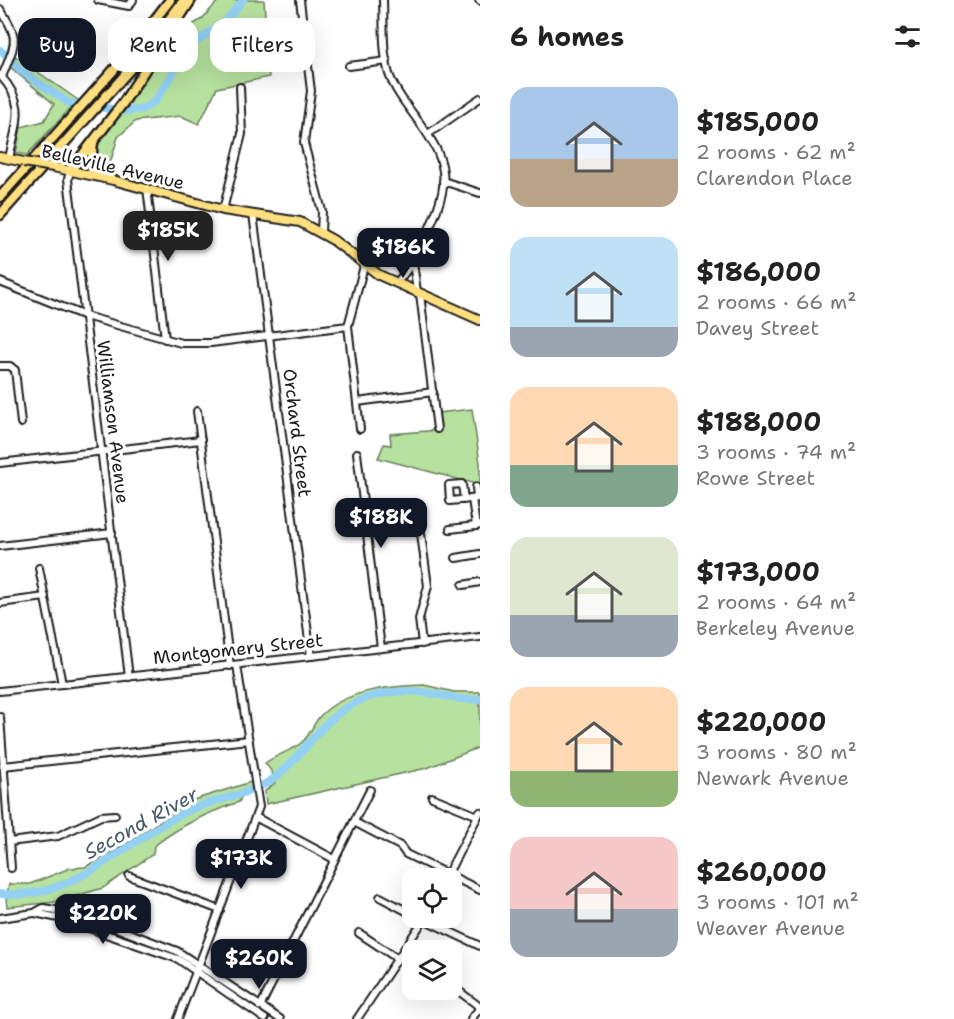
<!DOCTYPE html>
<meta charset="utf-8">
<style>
:root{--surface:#fff;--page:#f6f6f6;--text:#222;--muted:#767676;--accent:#111827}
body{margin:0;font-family:"Shantell Sans",sans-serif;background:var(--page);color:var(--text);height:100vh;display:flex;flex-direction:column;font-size:22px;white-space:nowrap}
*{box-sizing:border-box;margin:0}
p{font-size:20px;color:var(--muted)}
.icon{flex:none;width:33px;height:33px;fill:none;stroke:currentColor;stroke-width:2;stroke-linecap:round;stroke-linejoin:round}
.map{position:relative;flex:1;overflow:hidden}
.drawer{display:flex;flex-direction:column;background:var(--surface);width:474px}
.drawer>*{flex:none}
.guide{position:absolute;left:18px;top:18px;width:372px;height:54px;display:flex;gap:12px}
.tools{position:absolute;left:402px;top:868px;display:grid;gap:12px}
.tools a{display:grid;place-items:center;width:60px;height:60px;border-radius:12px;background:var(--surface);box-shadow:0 6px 24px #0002;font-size:30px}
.price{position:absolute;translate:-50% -51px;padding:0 14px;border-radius:12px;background:var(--accent);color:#fff;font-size:20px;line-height:39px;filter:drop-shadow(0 2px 3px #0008)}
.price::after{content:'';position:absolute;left:50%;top:36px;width:18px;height:14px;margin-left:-9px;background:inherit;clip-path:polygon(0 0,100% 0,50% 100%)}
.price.current{background:#222;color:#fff}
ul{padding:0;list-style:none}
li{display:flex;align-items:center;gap:18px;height:150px;padding:0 30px}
li span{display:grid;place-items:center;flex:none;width:168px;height:120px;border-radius:18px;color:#555}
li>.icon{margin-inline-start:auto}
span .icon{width:72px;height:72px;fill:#fffc;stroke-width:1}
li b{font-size:26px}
h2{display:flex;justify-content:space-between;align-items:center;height:72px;padding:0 30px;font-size:26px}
.chip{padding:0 21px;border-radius:18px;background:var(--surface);box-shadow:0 6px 24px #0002;font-size:21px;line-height:54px}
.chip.current{background:var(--accent);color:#fff}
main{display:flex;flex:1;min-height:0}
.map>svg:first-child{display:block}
.green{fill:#b6e19e;stroke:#697e5d;stroke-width:1.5}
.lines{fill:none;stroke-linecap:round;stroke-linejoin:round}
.river{stroke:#93d0f4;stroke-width:8}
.minor-casing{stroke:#1c1c1c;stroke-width:10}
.major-casing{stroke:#1c1c1c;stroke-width:12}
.highway-casing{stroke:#1c1c1c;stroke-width:13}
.minor{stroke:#fff;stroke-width:6}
.major{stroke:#ffdf80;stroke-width:8}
.highway{stroke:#ffdf80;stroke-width:8}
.major-bridge-casing{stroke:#1c1c1c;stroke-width:12;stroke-linecap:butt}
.major-bridge{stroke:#ffdf80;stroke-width:8}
.labels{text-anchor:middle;stroke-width:6;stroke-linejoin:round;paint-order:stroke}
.street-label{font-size:18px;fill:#1c1c1c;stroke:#fff}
.water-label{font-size:20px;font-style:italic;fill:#465b68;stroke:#fff}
</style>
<main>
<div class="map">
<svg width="480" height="1019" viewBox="0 0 480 1019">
<rect width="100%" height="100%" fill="#fff"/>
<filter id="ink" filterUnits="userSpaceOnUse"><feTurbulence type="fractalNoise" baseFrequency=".0167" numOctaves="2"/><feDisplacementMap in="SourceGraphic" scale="12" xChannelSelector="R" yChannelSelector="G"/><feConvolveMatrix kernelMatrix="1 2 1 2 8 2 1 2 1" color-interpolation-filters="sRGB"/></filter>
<g filter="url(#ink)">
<g class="green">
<path d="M219,0H264L269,77L217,88L199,124L181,116L136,121L118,137L109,167L97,165L94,154L97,143L127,106L171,38L202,19Z"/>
<path d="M8,51L78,100L27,155L16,153L21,127L44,121L54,104L10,67L5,60Z"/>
<path d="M472,409L480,463V485L378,458L384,444L391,445L390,434L440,430L438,413Z"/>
<path d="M424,685L454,692H480V747L427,768L266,804L265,791L275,783L272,772L265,763C276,755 291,751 301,743C310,736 313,724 320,716C345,690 390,686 424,685Z"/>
<path d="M251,782L253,793L242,796L239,802C207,813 181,825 154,846L153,854L103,888L55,902L7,907L6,898L9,884H30L70,868L85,867L124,845L190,801Z"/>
</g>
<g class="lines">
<g class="river">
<path d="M0,50L25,74L69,103L126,111L143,109L155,101L187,52L199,40L225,22L243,0"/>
<path d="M0,894C10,894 21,895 32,893C86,887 142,830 192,809C216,799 252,794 273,779C307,754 322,714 364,699C385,691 413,689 435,694C451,697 464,701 480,699"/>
</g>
<defs>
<g id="minor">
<path d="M98,0L129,6L133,0"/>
<path d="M300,0L311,91L304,143L322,211L321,232"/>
<path d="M383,0C384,23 382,51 389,74C403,114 453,144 442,193C437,215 424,241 413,261C409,269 402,275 397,283"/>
<path d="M479,0L480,1"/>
<path d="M0,9C22,41 14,44 2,77"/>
<path d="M349,66L387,61"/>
<path d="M0,75C28,106 16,122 9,159"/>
<path d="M428,134L480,98"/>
<path d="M70,171L68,179L129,677"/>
<path d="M443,181L480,193"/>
<path d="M147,188L165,339"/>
<path d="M223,210L242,134L240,87"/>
<path d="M253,214L311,656"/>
<path d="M413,262L417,292"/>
<path d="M0,282L85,316L181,343H211L348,326"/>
<path d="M420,294L437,429"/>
<path d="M0,366H10L15,370L21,423"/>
<path d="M357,402L433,392"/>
<path d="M197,411L230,666"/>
<path d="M360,429L348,326L364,266"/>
<path d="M357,453L381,648"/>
<path d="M0,463L201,440"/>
<path d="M476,487L477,498"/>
<path d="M472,499L476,526L480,525"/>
<path d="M464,500L462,484L449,485L450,501L480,498"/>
<path d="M365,521L411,515L419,519L428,586L419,619L422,644"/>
<path d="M450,529L476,526"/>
<path d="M0,546L112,533"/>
<path d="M456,558L480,554"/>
<path d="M39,568L62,684"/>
<path d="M463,585L480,582"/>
<path d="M0,603L45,597"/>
<path d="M0,691L480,637"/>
<path d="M0,717L11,868"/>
<path d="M3,766L249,740"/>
<path d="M432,797L478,816"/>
<path d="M257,818L334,859"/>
<path d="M354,822L400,846L406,854L480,890"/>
<path d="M9,842L58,836L101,816L115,815"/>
<path d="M129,876L220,910"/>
<path d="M445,879L480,812"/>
<path d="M380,897L412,914"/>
<path d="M35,913L63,919L178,959L265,1019"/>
<path d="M0,918L34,913L43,908L62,911L100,922L177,951L280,1019"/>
<path d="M421,918L480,946"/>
<path d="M359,933L398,959"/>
<path d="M403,951L412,958"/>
<path d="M452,986L480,1007"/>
<path d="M260,1007L370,790"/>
<path d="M178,1019L259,807L237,665"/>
<path d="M357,1019L425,918"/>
<path d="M471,1019L480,1008"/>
</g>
<g id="major">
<path d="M0,157L24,162"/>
<path d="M53,167L113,180L223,210L300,222L333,240L379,275L480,320"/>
</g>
<g id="highway">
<path d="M93,143C91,158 90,168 103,177"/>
<path d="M70,171L123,103L191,0"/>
<path d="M0,197L129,53L170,0"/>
<path d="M0,215L132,67L184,0"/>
</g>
</defs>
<use href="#minor" class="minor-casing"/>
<use href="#major" class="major-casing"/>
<use href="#highway" class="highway-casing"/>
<use href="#minor" class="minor"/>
<use href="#major" class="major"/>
<use href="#highway" class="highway"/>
<defs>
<path id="major-bridge" d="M24,162L53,167"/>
</defs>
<use href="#major-bridge" class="major-bridge-casing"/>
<use href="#major-bridge" class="major-bridge"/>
</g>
</g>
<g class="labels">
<g class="street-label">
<text transform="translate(113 167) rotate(13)" y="6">Belleville Avenue</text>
<text transform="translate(113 422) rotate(83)" y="6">Williamson Avenue</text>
<text transform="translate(297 433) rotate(83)" y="6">Orchard Street</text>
<text transform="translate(238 649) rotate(-6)" y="6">Montgomery Street</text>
</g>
<g class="water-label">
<text transform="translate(141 823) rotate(-29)" y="7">Second River</text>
</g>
</g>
</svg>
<div class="tools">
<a><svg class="icon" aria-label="locate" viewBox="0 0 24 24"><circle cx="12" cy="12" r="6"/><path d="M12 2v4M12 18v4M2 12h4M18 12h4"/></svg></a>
<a><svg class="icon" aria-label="layers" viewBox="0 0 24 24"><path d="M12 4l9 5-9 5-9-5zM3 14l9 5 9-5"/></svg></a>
</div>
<b class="price current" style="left:168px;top:262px">$185K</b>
<b class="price" style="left:403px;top:279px">$186K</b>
<b class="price" style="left:381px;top:549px">$188K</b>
<b class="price" style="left:241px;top:890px">$173K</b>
<b class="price" style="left:103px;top:945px">$220K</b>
<b class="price" style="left:259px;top:990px">$260K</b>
<div class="guide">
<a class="chip current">Buy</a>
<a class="chip">Rent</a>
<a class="chip">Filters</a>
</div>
</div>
<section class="drawer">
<h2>6 homes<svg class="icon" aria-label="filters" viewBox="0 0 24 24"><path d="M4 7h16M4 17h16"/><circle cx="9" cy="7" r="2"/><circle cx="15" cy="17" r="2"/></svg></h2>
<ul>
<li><span style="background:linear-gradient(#a9c7e8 60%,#b9a48a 0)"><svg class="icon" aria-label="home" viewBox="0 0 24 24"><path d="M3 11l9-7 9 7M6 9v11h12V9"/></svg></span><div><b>$185,000</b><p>2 rooms · 62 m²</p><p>Clarendon Place</p></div></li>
<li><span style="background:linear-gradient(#bfe0f5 75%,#9aa5b1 0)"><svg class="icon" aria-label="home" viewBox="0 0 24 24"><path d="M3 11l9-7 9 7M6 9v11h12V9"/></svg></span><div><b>$186,000</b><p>2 rooms · 66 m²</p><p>Davey Street</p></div></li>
<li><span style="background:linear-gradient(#ffd9b3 65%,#7fa58c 0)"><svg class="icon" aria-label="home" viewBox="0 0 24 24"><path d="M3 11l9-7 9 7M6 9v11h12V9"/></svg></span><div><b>$188,000</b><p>3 rooms · 74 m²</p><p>Rowe Street</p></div></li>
<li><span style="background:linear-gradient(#dfe7d0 65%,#9aa5b1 0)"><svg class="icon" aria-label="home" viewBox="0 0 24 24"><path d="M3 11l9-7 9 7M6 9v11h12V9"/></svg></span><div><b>$173,000</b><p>2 rooms · 64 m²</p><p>Berkeley Avenue</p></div></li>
<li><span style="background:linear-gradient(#ffd9b3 70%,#8fb573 0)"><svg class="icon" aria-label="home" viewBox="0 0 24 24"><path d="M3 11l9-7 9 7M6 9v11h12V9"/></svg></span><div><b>$220,000</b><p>3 rooms · 80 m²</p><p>Newark Avenue</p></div></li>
<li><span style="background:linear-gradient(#f6c9c9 60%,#9aa5b1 0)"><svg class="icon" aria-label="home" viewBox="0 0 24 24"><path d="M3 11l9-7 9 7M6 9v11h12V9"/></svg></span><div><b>$260,000</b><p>3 rooms · 101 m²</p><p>Weaver Avenue</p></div></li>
</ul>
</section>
</main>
